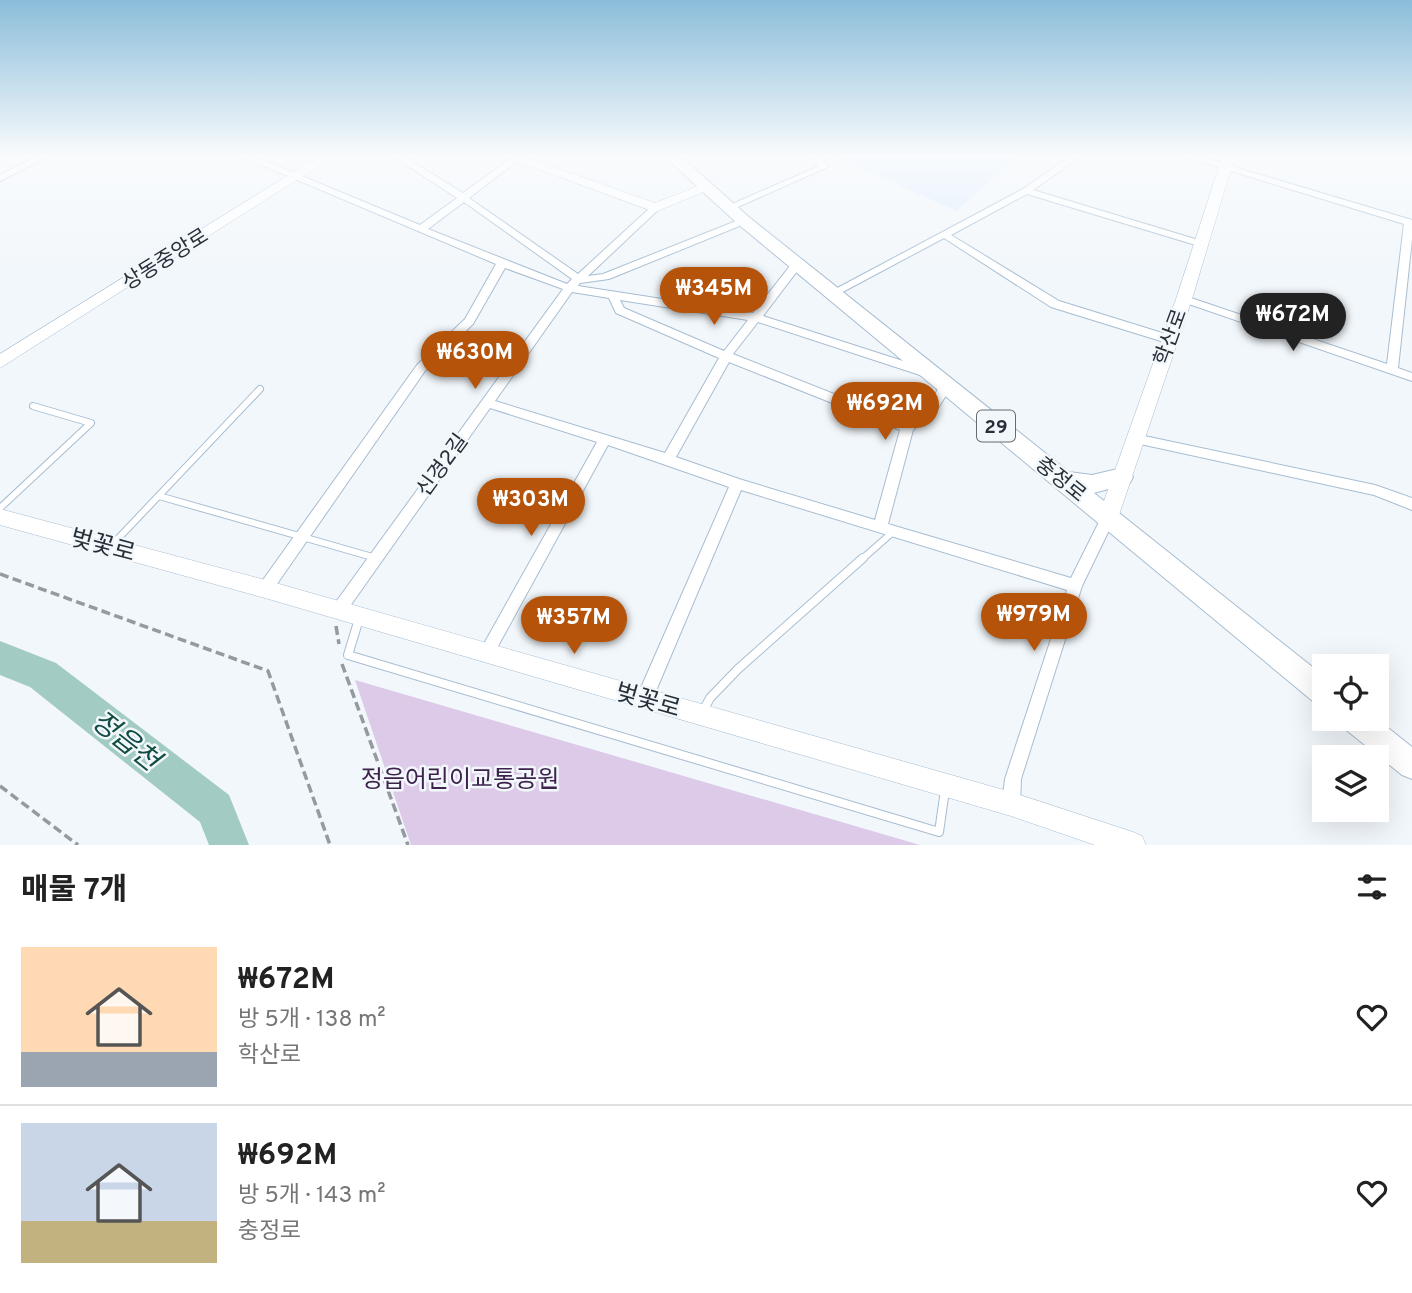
<!DOCTYPE html>
<html lang="ko">
<meta charset="utf-8">
<style>
:root{--surface:#fff;--page:#f2f2f2;--text:#222;--muted:#767676;--line:#e0e0e0;--accent:#b45309}
body{margin:0;font-family:Overpass,"Noto Sans KR",sans-serif;background:var(--page);color:var(--text);height:100vh;display:flex;flex-direction:column;font-size:26px;white-space:nowrap}
*{box-sizing:border-box;margin:0}
p{font-size:23px;color:var(--muted)}
.icon{flex:none;width:38px;height:38px;fill:none;stroke:currentColor;stroke-width:2;stroke-linecap:round;stroke-linejoin:round}
.map{position:relative;height:845px;overflow:hidden}
.side{display:flex;flex-direction:column;background:var(--surface);flex:1}
.side>*{flex:none}
.tools{position:absolute;left:1312px;top:654px;display:grid;gap:14px}
.tools a{display:grid;place-items:center;width:77px;height:77px;border-radius:0px;background:var(--surface);box-shadow:0 7px 28px #0002;font-size:35px}
.price{position:absolute;translate:-50% -60px;padding:0 16px;border-radius:24px;background:var(--accent);color:#fff;font-size:23px;line-height:46px;filter:drop-shadow(0 2px 4px #0008)}
.price::after{content:'';position:absolute;left:50%;top:42px;width:21px;height:16px;margin-left:-10px;background:inherit;clip-path:polygon(0 0,100% 0,50% 100%)}
.price.on{background:#222;color:#fff}
ul{padding:0;list-style:none}
li{display:flex;align-items:center;gap:21px;height:175px;padding:0 21px}
li+li{border-top:2px solid var(--line)}
li span{display:grid;place-items:center;flex:none;width:196px;height:140px;border-radius:0px;color:#555}
li>.icon{margin-inline-start:auto}
span .icon{width:84px;height:84px;fill:#fffc;stroke-width:1}
li b{font-size:30px}
h2{display:flex;justify-content:space-between;align-items:center;height:84px;padding:0 21px;font-size:30px}
.map>svg:first-child{display:block}
.built{fill:#dcedfd}
.green{fill:#dccae8}
.lines{fill:none;stroke-linecap:round;stroke-linejoin:round}
.river{fill:#a1cbc3;fill-rule:evenodd}
.lane-far1-casing{stroke:#a7bdd2;stroke-width:8}
.lane-casing{stroke:#a7bdd2;stroke-width:10}
.street-casing{stroke:#a7bdd2;stroke-width:2}
.secondary-casing{stroke:#a7bdd2;stroke-width:1}
.primary-casing{stroke:#a7bdd2;stroke-width:2}
.path{stroke:#939aa0;stroke-width:3.5;stroke-dasharray:9 4.5;stroke-linecap:butt}
.lane-far1{stroke:#fff;stroke-width:6}
.lane{stroke:#fff;stroke-width:8}
.street{fill:#fff;fill-rule:evenodd}
.secondary{fill:#fff;fill-rule:evenodd}
.primary{fill:#fff;fill-rule:evenodd}
.labels{text-anchor:middle;stroke-width:5;stroke-linejoin:round;paint-order:stroke}
.shield{fill:#f2f7fb;stroke:#646c72;stroke-width:2}
.shield-label{font-size:19px;font-weight:bold;fill:#273038}
.street-label{font-size:21px;fill:#273038;stroke:#f2f7fb}
.near-street-label{font-size:24px;fill:#273038;stroke:#f2f7fb}
.near-park-label{font-size:24px;fill:#3d234c;stroke:#f2f7fb}
.near-water-label{font-size:28px;font-style:italic;fill:#124d45;stroke:#f2f7fb}
</style>
<div class="map">
<svg width="1412" height="845" viewBox="0 0 1412 845">
<rect width="100%" height="100%" fill="#f2f7fb"/>
<path class="built" d="M815,155H1020L956,211L837,157L825,162Z"/>
<path class="green" d="M355,680L920,845H411Z"/>
<g class="lines">
<path class="river" d="M0,641L56,663L229,795L249,845H209L200,822L30,687L0,675Z"/>
<defs>
<g id="lane-far1">
<path d="M159,496L376,558"/>
<path d="M0,508L91,423L33,406"/>
<path d="M112,545L260,389"/>
<path d="M861,560L894,531"/>
</g>
<g id="lane">
<path d="M359,619L348,655L939,832L945,790"/>
<path d="M703,711L710,698L738,669L863,558"/>
</g>
<g id="street">
<path d="M39,155H51L0,181V175Z"/>
<path d="M238,155H251L420,225L457,198L391,155H402L463,193L515,155H525L469,198L578,274L652,206H658V210L588,276L603,274L741,219H747V223L609,279L580,283L578,286L753,313L793,262H801V266L763,316L931,370L933,373L931,376H923L758,322L733,354L905,422L930,402L942,383L946,382L952,386L938,408L913,430L888,524L1071,578L1103,514L1108,512L1113,514L1115,518L1082,586L1021,779L1020,804L1017,810L1011,813L1005,810L1002,804L1005,779L1067,590L741,490L650,705L644,707L638,705L636,699L729,487L608,445L491,659L486,661L481,659L478,654L481,649L597,442L490,408L343,616L338,618L333,616L331,611L333,606L563,289L505,268L473,324L425,371L270,594L265,596L260,594L258,589L260,584L417,365L465,319L496,264ZM464,202L572,279L567,284L428,229ZM572,292L609,298L616,313L719,358L665,453L495,401ZM620,300L748,320L724,351L624,308ZM729,362L900,430L875,520L739,479L676,457Z"/>
<path d="M805,155H816L830,166L731,210H725L723,208L819,166Z"/>
<path d="M1072,155H1083L1033,190L1205,242V246H1199L1027,194L951,235L1059,301L1172,336L1174,339L1172,342H1164L1051,307L944,238L837,295H829L828,293L1023,189Z"/>
<path d="M1179,155H1194L1412,220V239L1398,368L1412,373V381L1180,301L1179,299L1180,297H1188L1387,364L1404,224Z"/>
<path d="M1135,434L1375,485L1412,498V510L1374,495L1131,442L1129,439L1131,436Z"/>
</g>
<g id="secondary">
<path d="M321,155H336L0,368V354Z"/>
<path d="M500,155H519L655,203L701,185L706,184L713,188L655,212Z"/>
<path d="M1223,155H1235L1192,299L1118,518L1115,524L1108,526L1101,524L1098,518L1176,299Z"/>
<path d="M0,509L265,580L1011,792L1133,832L1142,836L1146,845H1095L1011,816L265,598L0,525Z"/>
</g>
<g id="primary">
<path d="M663,155H679L750,218L1069,472L1092,475L1122,468L1130,471L1133,477L1130,483L1094,493L1325,677V707L1315,703L738,224Z"/>
<path d="M1341,719H1377L1412,747V779L1402,775L1345,729Z"/>
</g>
</defs>
<use href="#lane-far1" class="lane-far1-casing"/>
<use href="#lane" class="lane-casing"/>
<use href="#street" class="street-casing"/>
<use href="#secondary" class="secondary-casing"/>
<use href="#primary" class="primary-casing"/>
<g class="path">
<path d="M0,574L268,671L330,845"/>
<path d="M336,626L339,644"/>
<path d="M342,664L408,845"/>
<path d="M0,786L78,845"/>
</g>
<use href="#lane-far1" class="lane-far1"/>
<use href="#lane" class="lane"/>
<use href="#street" class="street"/>
<use href="#secondary" class="secondary"/>
<use href="#primary" class="primary"/>
</g>
<linearGradient id="sky" x2="0" y2="1"><stop stop-color="#8bbdd9"/><stop offset="0.57" stop-color="#f9fbfd"/><stop offset="1" stop-color="#f9fbfd" stop-opacity="0"/></linearGradient>
<rect width="1412" height="274" fill="url(#sky)"/>
<g class="labels">
<rect class="shield" x="977" y="410.5" width="38" height="31" rx="5"/>
<g class="shield-label">
<text x="996" y="433">29</text>
</g>
<g class="street-label">
<text transform="translate(165 259) rotate(-32)" y="7">상동중앙로</text>
<text transform="translate(1170 337) rotate(-70)" y="7">학산로</text>
<text transform="translate(442 465) rotate(-54)" y="7">신경2길</text>
<text transform="translate(1061 479) rotate(39)" y="7">충정로</text>
</g>
<g class="near-street-label">
<text transform="translate(103 545) rotate(15)" y="8">벚꽃로</text>
<text transform="translate(648 700) rotate(16)" y="8">벚꽃로</text>
</g>
<g class="near-park-label">
<text x="460" y="787">정읍어린이교통공원</text>
</g>
<g class="near-water-label">
<text transform="translate(126 740) rotate(38)" y="10">정읍천</text>
</g>
</g>
</svg>
<div class="tools">
<a><svg class="icon" aria-label="locate" viewBox="0 0 24 24"><circle cx="12" cy="12" r="6"/><path d="M12 2v4M12 18v4M2 12h4M18 12h4"/></svg></a>
<a><svg class="icon" aria-label="layers" viewBox="0 0 24 24"><path d="M12 4l9 5-9 5-9-5zM3 14l9 5 9-5"/></svg></a>
</div>
<b class="price" style="left:714px;top:327px">₩345M</b>
<b class="price on" style="left:1293px;top:353px">₩672M</b>
<b class="price" style="left:475px;top:391px">₩630M</b>
<b class="price" style="left:885px;top:442px">₩692M</b>
<b class="price" style="left:531px;top:538px">₩303M</b>
<b class="price" style="left:1034px;top:653px">₩979M</b>
<b class="price" style="left:574px;top:656px">₩357M</b>
</div>
<section class="side">
<h2>매물 7개<svg class="icon" aria-label="filters" viewBox="0 0 24 24"><path d="M4 7h16M4 17h16"/><circle cx="9" cy="7" r="2"/><circle cx="15" cy="17" r="2"/></svg></h2>
<ul>
<li><span style="background:linear-gradient(#ffd9b3 75%,#9aa5b1 0)"><svg class="icon" aria-label="home" viewBox="0 0 24 24"><path d="M3 11l9-7 9 7M6 9v11h12V9"/></svg></span><div><b>₩672M</b><p>방 5개 · 138 m²</p><p>학산로</p></div><svg class="icon" aria-label="heart" viewBox="0 0 24 24"><path d="M12 20l-8-8c-3-5 5-10 8-4 3-6 11-1 8 4z"/></svg></li>
<li><span style="background:linear-gradient(#c9d6e8 70%,#c2b280 0)"><svg class="icon" aria-label="home" viewBox="0 0 24 24"><path d="M3 11l9-7 9 7M6 9v11h12V9"/></svg></span><div><b>₩692M</b><p>방 5개 · 143 m²</p><p>충정로</p></div><svg class="icon" aria-label="heart" viewBox="0 0 24 24"><path d="M12 20l-8-8c-3-5 5-10 8-4 3-6 11-1 8 4z"/></svg></li>
</ul>
</section>
